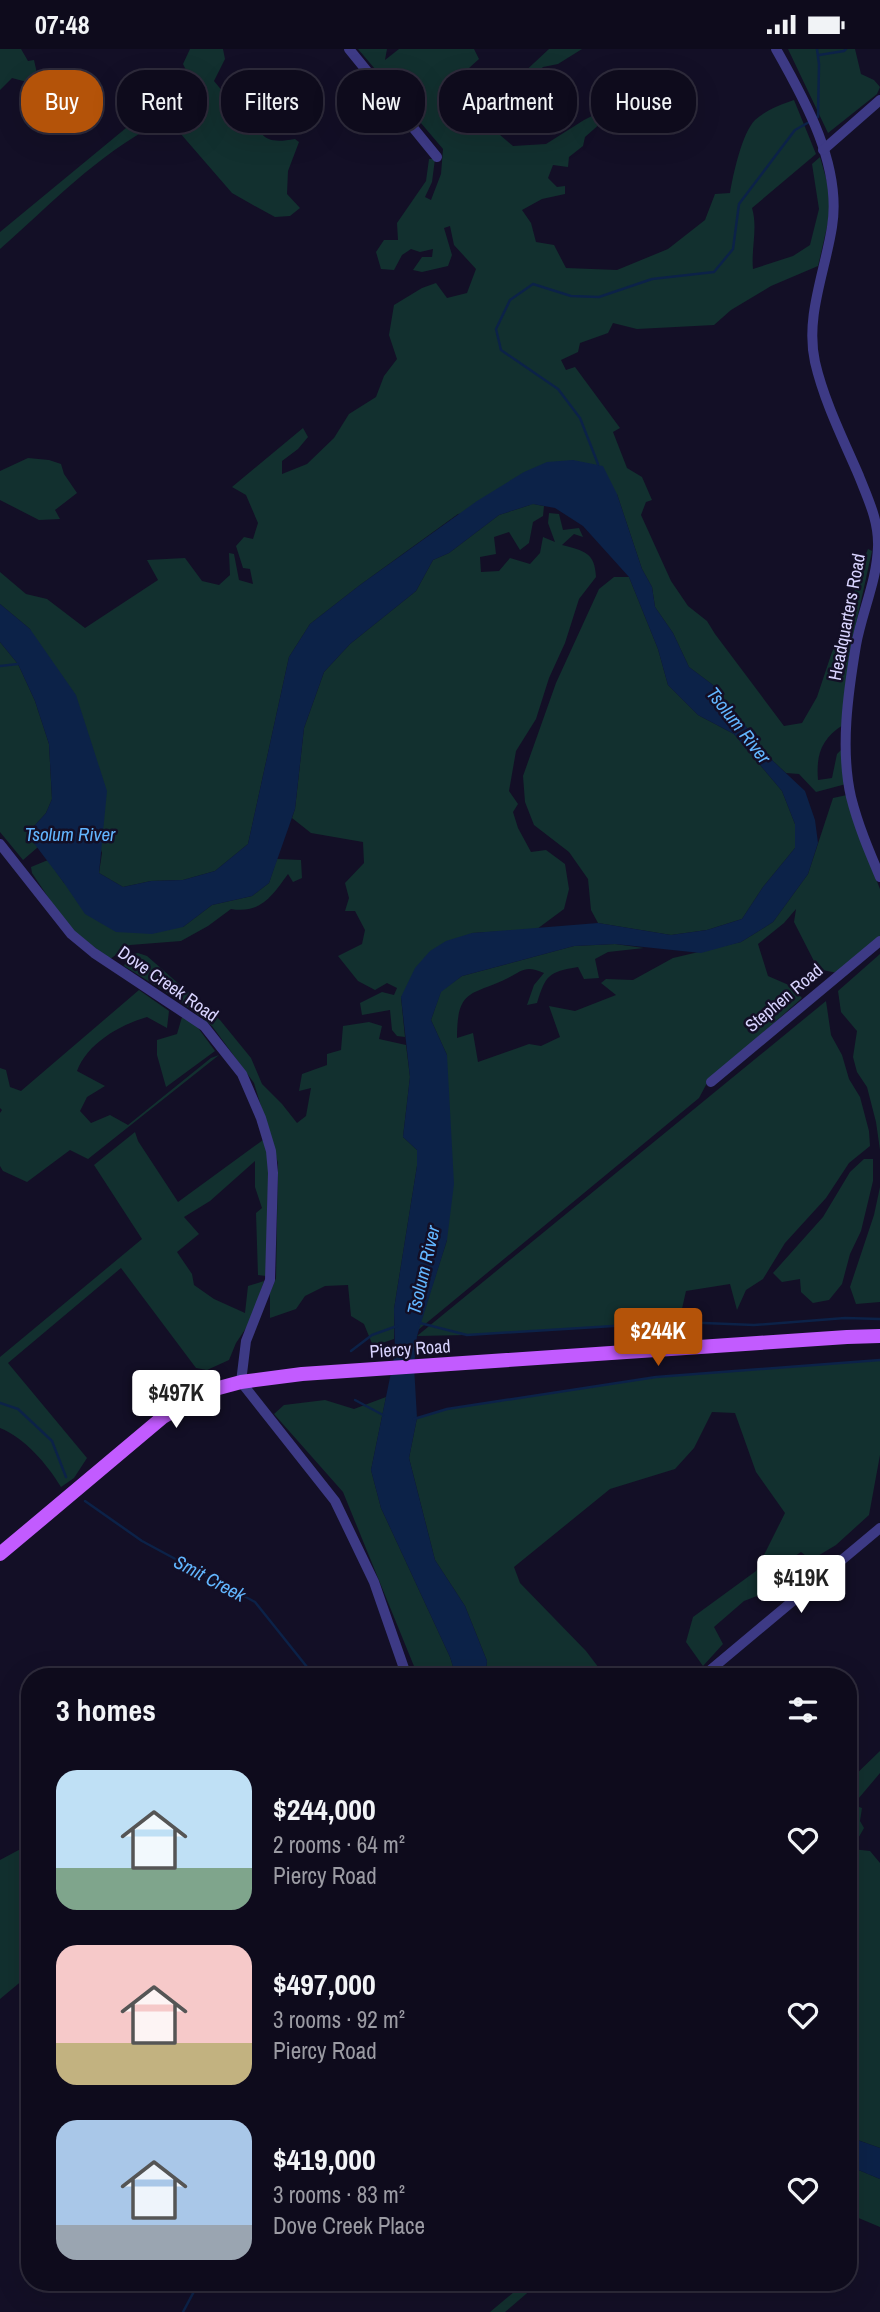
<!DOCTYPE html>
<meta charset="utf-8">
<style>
:root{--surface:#0e0b1c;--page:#171425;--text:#f1f3f6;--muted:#9b9ba3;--line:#2e2b3b;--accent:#b45309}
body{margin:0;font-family:"Archivo Narrow",sans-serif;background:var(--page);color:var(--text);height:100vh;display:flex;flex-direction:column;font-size:26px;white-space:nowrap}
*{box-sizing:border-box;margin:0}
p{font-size:23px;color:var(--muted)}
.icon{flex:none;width:38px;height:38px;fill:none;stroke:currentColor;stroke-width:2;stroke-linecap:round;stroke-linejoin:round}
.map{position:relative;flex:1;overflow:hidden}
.side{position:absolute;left:21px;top:1619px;width:836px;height:623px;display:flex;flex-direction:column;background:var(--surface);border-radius:28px;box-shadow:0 7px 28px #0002,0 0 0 2px var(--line)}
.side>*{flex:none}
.hud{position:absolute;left:21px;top:21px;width:838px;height:63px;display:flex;gap:14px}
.price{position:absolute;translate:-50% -60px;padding:0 16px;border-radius:7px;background:#fff;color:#222;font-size:23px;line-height:46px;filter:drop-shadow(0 2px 4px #0008)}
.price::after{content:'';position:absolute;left:50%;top:42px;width:21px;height:16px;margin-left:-10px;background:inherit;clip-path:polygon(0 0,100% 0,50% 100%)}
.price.current{background:var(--accent);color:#fff}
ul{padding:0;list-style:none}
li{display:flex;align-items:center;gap:21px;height:175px;padding:0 35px}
li span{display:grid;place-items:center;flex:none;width:196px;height:140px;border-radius:21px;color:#555}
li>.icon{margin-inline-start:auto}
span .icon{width:84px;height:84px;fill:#fffc;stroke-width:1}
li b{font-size:30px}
h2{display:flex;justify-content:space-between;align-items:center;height:84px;padding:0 35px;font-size:30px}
.chip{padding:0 24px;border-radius:28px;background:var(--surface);box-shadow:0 7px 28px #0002,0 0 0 2px var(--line);font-size:24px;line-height:63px}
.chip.current{background:var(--accent);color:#fff}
.status{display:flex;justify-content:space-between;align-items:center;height:49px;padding:0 35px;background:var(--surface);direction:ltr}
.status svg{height:19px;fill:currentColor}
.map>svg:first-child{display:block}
.green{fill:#12302f}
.water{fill:#0c2248}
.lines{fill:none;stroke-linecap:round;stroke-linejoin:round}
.stream{stroke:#0c2248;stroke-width:2.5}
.minor{stroke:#3d3a85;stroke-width:10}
.major{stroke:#c25bff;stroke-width:14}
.labels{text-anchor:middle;stroke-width:5;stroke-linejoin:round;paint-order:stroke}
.street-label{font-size:18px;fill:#d9d4ff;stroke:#130f26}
.water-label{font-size:19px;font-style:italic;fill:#62b6ff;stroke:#130f26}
</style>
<div class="status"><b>07:48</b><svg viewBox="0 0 49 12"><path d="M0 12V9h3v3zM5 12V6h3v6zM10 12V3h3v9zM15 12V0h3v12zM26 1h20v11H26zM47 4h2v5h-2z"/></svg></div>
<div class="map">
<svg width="880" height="2263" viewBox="0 0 880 2263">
<rect width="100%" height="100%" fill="#130f26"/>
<g class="green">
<path d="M0,0H21L28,12L34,11L38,29L27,33L12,29L0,41Z"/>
<path d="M190,0H223L225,10L214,32L228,49L237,65C269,77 252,98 295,90L299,93L288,122L287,145L300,159L290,167L275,168L253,156L232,144L180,84L157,75C98,105 50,156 0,200V183L189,27L183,15Z"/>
<path d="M358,0H387L385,11L399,0H474L479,10L469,19L473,36L483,39L489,56L549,0H582L558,15L543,18L497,61L493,80L513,97L546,95L584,71L606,60L610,66L585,88L583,97L569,108L568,118L553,116L548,129L557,138L565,137V145L542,150L522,161L531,174L536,193L554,196L566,219L617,221L668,200L705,171L715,145L730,144C733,126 742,84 755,71C766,61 780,56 794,51L816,105L752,159C758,179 751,199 753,220L793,207L810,196L819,160L812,115L820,108L830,143V165L818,217L771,237L731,261L714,276L637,280L613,274L608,284L580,294L578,303L561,311L566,321L575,318L620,379L613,383L627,419L642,428L652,451L646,453L641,466L671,532L688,557L707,572L715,585L784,677L802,674L817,648L832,603L849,570L858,524L868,500L872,502L856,575L843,676C821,690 816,706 818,731L832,729L837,705L843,699L846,735L816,743L799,725L786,724L773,712L713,636L689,618L673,584L655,558L652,538L642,520L617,445L458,465L360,536L310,575L289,608L248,795L215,822L183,831L151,832L123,838L99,824L102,804L30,580L0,555V523L26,545L47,550L85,579L158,531L147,511L185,509L202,532L219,536L230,526L229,504L234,505L239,531L253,535L250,520L243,519L236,497L244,488L253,490L258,474L246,446L232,438L303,379L308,388L298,400L282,412V425L307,415L334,389L349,365L376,348L384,327L397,310L389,286L394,256L422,239L436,234L447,249L467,244L476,220L454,196L450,177L444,179L452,206L448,217L422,223L413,221L422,208H432L433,200L420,203L411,200L402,206L394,221L381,220L376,203L384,191H398L397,174L426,132L429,110H435L432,133L425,148L431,151L441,125L443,100Z"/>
<path d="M788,0H855L861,25L874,31L880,38L877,45L828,84Z"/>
<path d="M28,409L49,411L61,415L64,425L77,444L55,461L60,470L39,471L0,451V422Z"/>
<path d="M533,455L544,457L543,467L533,473L529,494L520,501L509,483L494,488L496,505L480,508L481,523L499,522L510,509L530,515L540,504L543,488L555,493L548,474L549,464L559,465L563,481L579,479L583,488L574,485L562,496C584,502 595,503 596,528L579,550L565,594L549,629L536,670L516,702L509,742L518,755L513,763L518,779L531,803L546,801L565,815L569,840L564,860L537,880L472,884L401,948L405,988L397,987L392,981L390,961L362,966L360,954L382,943L394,946L397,939L387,934L375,941L358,932L338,907L362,895L365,881L355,862H345L349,849L345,834L364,814L363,793L311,784L292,769L295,760L304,679L324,623L350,595L416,542L433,511L449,504L499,466Z"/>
<path d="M614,528H629L658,600L668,636L698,666L734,685L782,742L795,775V799L763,838L742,870L707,881L671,886L598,874L591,861L588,830L569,803L534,776L525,753L523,727L556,634L599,540Z"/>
<path d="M0,593L18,615L35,652L49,695L52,750L46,764L27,785L38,798L23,811L0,783Z"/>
<path d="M847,746L865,802L880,840V888L837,924L818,920L794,873L796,860L784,874L758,895L768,927L791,937L802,949L707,1034L699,1049L418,1281L447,1191V1006L431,971L441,942L462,927L574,897L615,895L644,899L608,903L595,910L599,929L584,930L578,918C548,923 546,926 537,954L527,956L534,936L544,924C526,916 523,921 508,929C471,947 457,939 457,989L473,984L478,1013L529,995L541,997L560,988L549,957L575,962L616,946L601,934L606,930L633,931L673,909L741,893L773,873L808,825L833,749Z"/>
<path d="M277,810L301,811L302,829L293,833L288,825C272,847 261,865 231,860L208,877L181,892L130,896L110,910L68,878L32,824L31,818L48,811L64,834L183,878L212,856L252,847L269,834Z"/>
<path d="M138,904L147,907L220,971L251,1009L262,1035L282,1055L297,1074L306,1067L311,1039L299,1042L302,1025L327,1016V1005L341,1001L343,977L369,973L382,977L379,990L406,996L410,1028L403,1088L417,1101V1117L394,1260V1290L373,1297L364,1275L351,1267L348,1236L325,1237L305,1247L296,1260L270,1269V1244L276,1229L278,1114L254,1034L212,977L177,950L124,917L128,906Z"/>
<path d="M880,905V1101L876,1073L867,1038L857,1023L853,1008L857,982L841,963L838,942Z"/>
<path d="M139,941L169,962L167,979L147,968C119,976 87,995 77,1022L105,1037L87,1048L80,1062L91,1074L110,1066L128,1076L211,1009L219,1006L88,1110L70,1101L27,1133L3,1122L0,1117V1064L2,1061L0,1059V1019L6,1021L10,1038L21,1042Z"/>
<path d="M826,952L831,986L842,1006L849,1030L860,1048L869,1082L870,1097L849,1114L826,1149L785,1194L763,1230L746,1241L737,1261L730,1235L686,1242L679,1273L467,1286L417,1287Z"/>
<path d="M182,968L196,976L215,1002L166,1038L157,1006V991L177,985Z"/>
<path d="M135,1083L138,1092L178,1153L263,1091L269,1105L266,1227L258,1226L256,1164L262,1159L255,1138V1112L210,1152L184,1168L199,1185L177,1203L192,1225L194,1236L214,1250L245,1264L248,1237L264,1232L250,1273L236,1294L229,1311L207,1321L196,1319L121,1219L8,1314L87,1409L74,1429L61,1438C47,1415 25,1389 0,1379V1308L142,1190L94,1116Z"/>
<path d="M864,1110H873V1132L861,1182L850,1205L842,1235L829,1251L813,1254L801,1243L800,1230L782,1233L773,1224L823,1168L850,1123Z"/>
<path d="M880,1138V1253L856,1255L850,1238L874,1166Z"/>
<path d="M880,1311V1406L869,1466L836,1496L811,1511L801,1503L786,1513L767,1543L744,1552L714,1578L723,1595L703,1617L686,1593L693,1568L756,1522L785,1464L756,1423L735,1364L712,1363L694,1399L675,1420L610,1440L514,1518L520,1534L586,1602L605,1627H485L487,1612L465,1557L435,1511L409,1409L417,1369L447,1360L656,1328Z"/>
<path d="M386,1348L371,1421L381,1459L450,1608L456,1627H418L343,1443L274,1365L284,1356L325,1351L354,1360Z"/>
<path d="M880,1702V1724L853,1756L862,1759L860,1772L864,1779L852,1800L870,1802L880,1814V2099L849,2088V1732Z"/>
<path d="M30,1795V1925L0,1950V1811Z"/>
<path d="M849,2117L880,2130V2178L849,2165Z"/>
<path d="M526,2233H540L505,2263H490Z"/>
</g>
<g class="water">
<path d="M573,411L603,417L617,445L642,520L652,538L655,558L673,584L689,618L713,636L773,712L805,742L815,771L818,794L808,825L773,873L741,893L701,904L615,895L574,897L462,927L441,943L431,971L447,1006L454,1135L447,1191L417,1287L414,1317L417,1369L409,1409L435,1511L465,1557L487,1612L485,1627H456L450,1608L381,1459L371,1421L395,1304L394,1260L417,1117V1101L403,1088L410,1028L401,948L415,919L430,902L446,892L472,884L598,874L671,886L707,881L742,870L763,838L795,799V775L782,742L734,685L698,666L668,636L658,600L629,528L583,477L555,459L533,455L499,466L449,504L433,511L416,542L350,595L324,623L304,679L295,760L269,834L252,847L212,856L183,878L152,885L116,883L85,865L64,834L27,785L46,764L52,750L49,695L35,652L18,615L0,593V555L30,580L76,646L107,742L99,824L123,838L151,832L183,831L215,822L248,795L289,608L310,575L360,536L477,452L524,423L547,413Z"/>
<path d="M849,2088L880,2099V2130L849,2117Z"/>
</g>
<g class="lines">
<g class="stream">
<path d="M819,6L844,2L846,0"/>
<path d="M816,69L818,68L819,15L817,0"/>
<path d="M598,415L580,369L558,340L501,301L496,280L510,251L533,235L571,247L599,248L652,230L714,223L733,200L739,155L795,81L811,72"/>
<path d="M0,617L18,615"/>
<path d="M420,1274L467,1286L679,1273L754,1276L845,1269L880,1270"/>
<path d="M351,1302L372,1286L397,1277"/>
<path d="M355,1351L383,1366"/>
<path d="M0,1354L18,1360L52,1392L66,1428"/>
<path d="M414,1370L447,1360L656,1328L880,1311"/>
<path d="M85,1452L142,1492L255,1553L315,1628"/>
<path d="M183,2263L199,2233"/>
</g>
<g class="minor">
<path d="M349,0L437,108"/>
<path d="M776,0C805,51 842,117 832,178C825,223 805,268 815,313C824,352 843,390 859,427C868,450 879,472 878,498C877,531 862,563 856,596C848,644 840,700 851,748C858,776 869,802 880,828"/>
<path d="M823,101L880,51"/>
<path d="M0,795L71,885L94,904L204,977L242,1025L261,1069L271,1102L273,1124L270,1231L246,1292L241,1333L335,1452L374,1533L407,1628"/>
<path d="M711,1033L880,892"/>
<path d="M702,1628L880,1479"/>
</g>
<path class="major" d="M0,1505L163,1368L187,1354L215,1340L241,1333L302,1325L847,1288L880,1287"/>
</g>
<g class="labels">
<g class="street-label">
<text transform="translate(847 568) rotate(-79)" y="6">Headquarters Road</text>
<text transform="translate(168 935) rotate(35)" y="6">Dove Creek Road</text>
<text transform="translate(784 949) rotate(-40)" y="6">Stephen Road</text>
<text transform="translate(410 1300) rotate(-4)" y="6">Piercy Road</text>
</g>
<g class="water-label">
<text transform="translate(739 676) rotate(52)" y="7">Tsolum River</text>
<text x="70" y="792">Tsolum River</text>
<text transform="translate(423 1221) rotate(-77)" y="7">Tsolum River</text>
<text transform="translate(210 1529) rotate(28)" y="7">Smit Creek</text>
</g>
</g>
</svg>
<b class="price current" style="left:658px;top:1319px">$244K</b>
<b class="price" style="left:176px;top:1381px">$497K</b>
<b class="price" style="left:801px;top:1566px">$419K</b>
<div class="hud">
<a class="chip current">Buy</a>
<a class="chip">Rent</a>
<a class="chip">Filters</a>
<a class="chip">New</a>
<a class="chip">Apartment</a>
<a class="chip">House</a>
</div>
<section class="side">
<h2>3 homes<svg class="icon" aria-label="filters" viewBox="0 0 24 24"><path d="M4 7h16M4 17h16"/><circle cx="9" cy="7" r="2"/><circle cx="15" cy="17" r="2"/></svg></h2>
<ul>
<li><span style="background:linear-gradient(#bfe0f5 70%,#7fa58c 0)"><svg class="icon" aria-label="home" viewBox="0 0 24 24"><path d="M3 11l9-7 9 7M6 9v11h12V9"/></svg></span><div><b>$244,000</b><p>2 rooms · 64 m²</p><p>Piercy Road</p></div><svg class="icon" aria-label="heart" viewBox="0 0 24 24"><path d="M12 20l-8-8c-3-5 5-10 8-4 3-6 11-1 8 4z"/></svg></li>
<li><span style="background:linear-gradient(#f6c9c9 70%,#c2b280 0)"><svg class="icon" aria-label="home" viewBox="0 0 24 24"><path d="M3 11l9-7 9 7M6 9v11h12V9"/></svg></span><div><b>$497,000</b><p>3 rooms · 92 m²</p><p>Piercy Road</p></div><svg class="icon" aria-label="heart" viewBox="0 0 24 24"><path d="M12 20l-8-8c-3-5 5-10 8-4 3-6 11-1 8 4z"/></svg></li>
<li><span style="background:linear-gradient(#a9c7e8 75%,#9aa5b1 0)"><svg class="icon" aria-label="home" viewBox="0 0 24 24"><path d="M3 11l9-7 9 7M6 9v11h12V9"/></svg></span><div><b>$419,000</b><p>3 rooms · 83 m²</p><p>Dove Creek Place</p></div><svg class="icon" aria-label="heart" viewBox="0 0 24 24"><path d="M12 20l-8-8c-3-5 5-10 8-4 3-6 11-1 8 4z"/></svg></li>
</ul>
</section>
</div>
